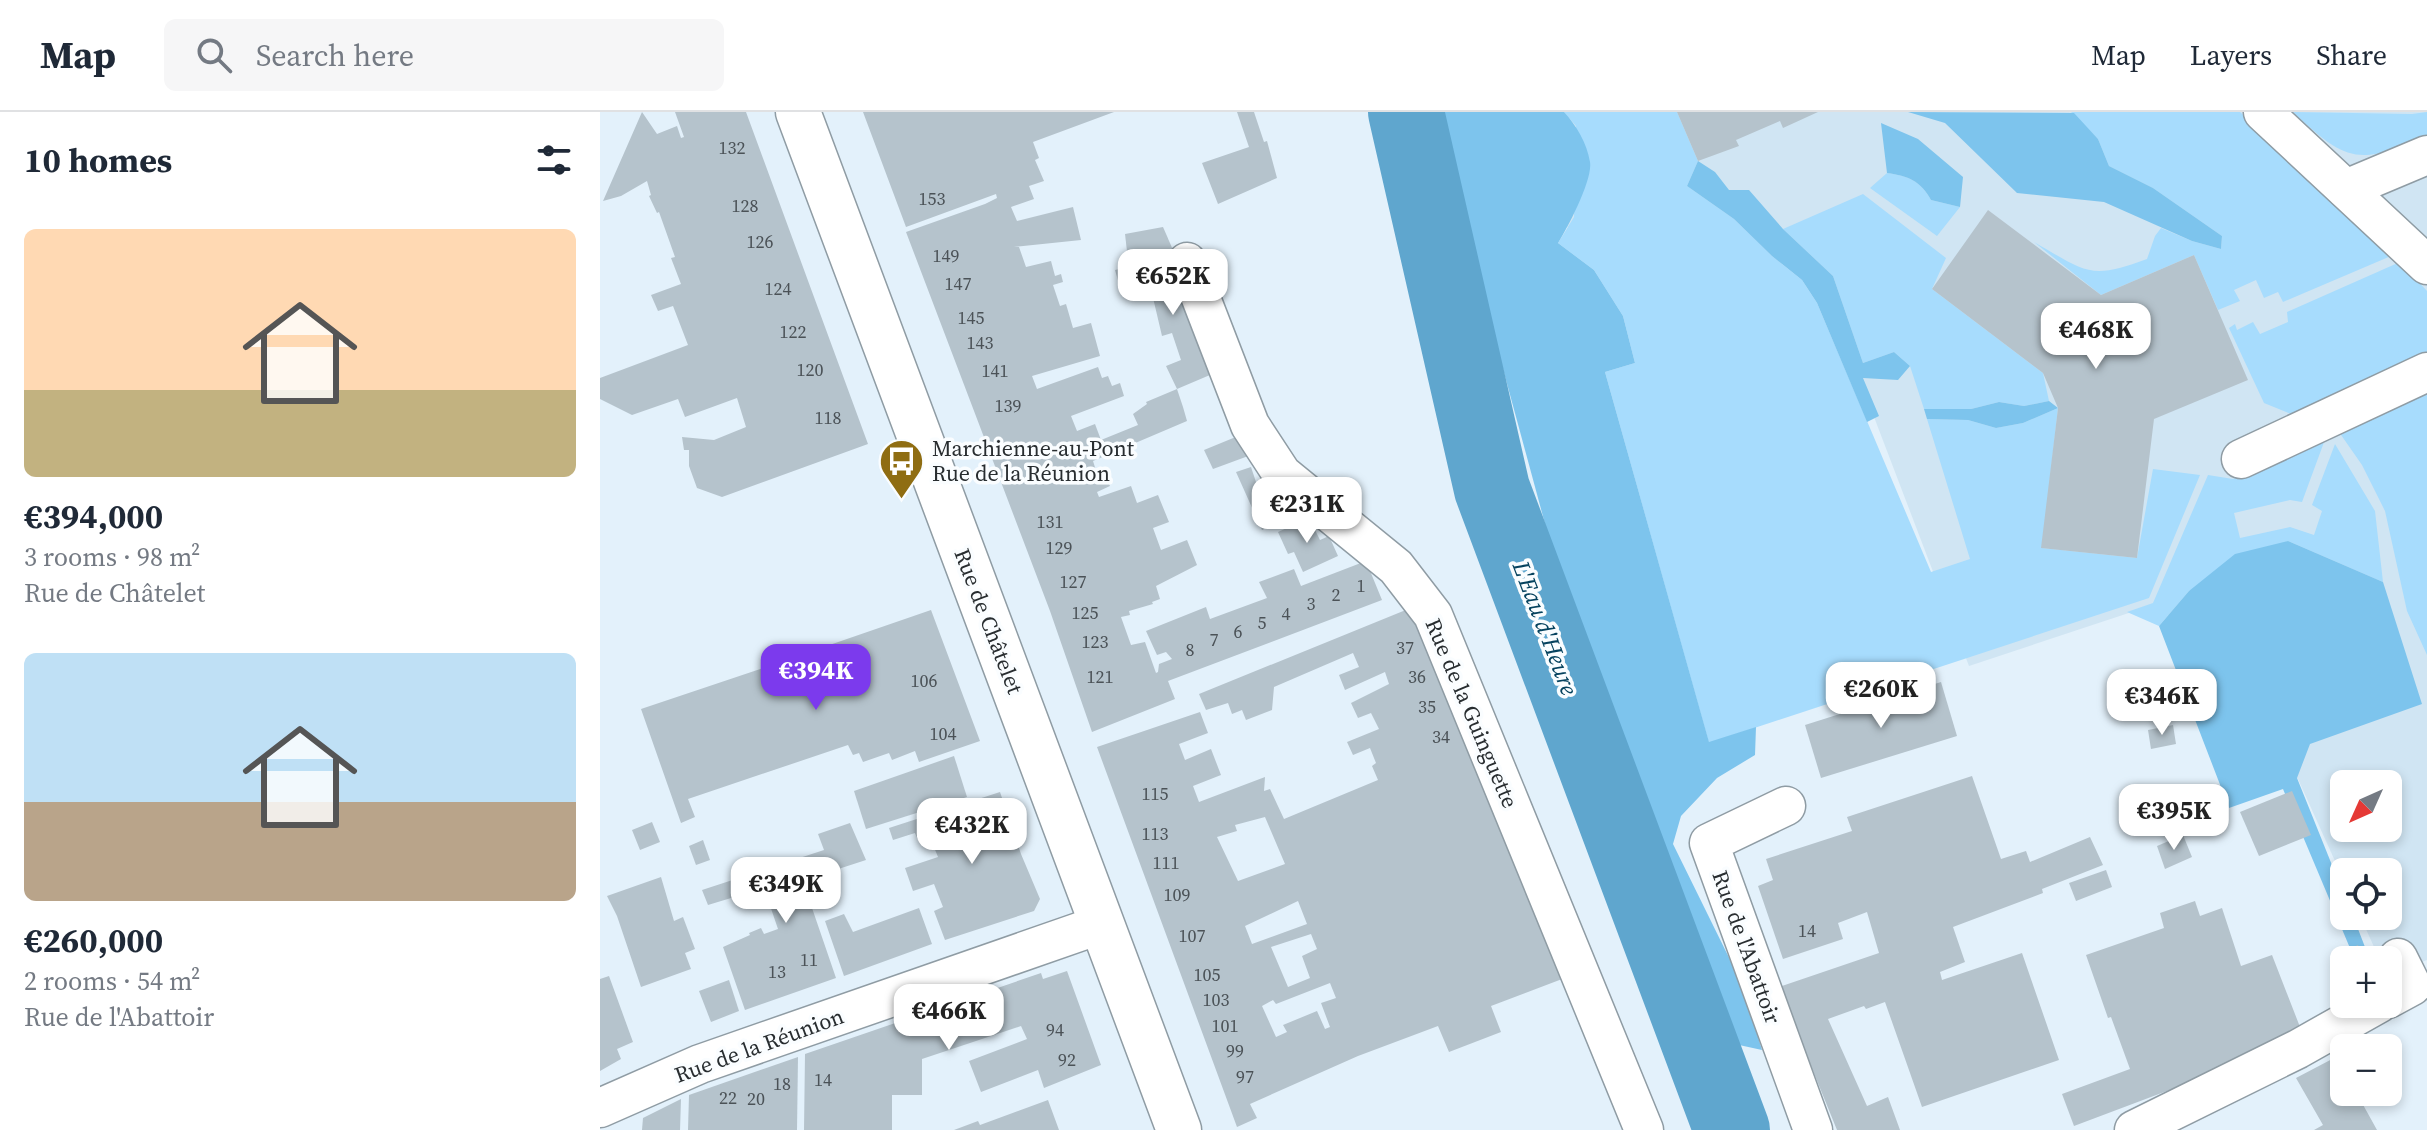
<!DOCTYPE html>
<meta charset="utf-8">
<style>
:root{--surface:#fff;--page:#f6f6f7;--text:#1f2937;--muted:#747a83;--line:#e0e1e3;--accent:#7c3aed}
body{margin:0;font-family:"Source Serif 4",serif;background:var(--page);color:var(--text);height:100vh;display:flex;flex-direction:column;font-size:30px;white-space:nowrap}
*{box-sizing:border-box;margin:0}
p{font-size:26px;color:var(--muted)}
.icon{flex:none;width:44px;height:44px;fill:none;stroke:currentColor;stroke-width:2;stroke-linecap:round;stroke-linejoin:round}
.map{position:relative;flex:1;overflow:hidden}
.details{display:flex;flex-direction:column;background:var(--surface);width:600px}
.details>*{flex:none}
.needle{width:52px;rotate:225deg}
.buttons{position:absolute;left:1730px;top:658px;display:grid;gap:16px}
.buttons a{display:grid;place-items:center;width:72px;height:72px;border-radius:12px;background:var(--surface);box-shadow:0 4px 12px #0003;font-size:40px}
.price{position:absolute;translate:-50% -68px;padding:0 18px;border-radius:16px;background:#fff;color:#222;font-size:26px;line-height:52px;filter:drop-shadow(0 2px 4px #0008)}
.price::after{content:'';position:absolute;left:50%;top:48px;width:24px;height:18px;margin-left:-12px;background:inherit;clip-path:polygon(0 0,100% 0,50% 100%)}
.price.selected{background:var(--accent);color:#fff}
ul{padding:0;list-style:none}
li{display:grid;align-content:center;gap:16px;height:424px;padding:0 24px}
li span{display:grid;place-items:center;height:248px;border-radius:12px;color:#555}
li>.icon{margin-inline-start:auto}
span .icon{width:144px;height:144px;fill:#fffc;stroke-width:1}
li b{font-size:34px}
h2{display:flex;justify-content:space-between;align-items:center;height:96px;padding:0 24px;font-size:34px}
header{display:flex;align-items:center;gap:48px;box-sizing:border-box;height:112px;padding:0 40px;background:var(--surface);border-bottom:2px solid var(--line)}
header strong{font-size:38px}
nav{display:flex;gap:44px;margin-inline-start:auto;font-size:28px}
.search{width:560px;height:72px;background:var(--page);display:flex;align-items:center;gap:20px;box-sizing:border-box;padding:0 28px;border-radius:12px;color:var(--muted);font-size:30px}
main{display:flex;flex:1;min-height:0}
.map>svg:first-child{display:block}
.built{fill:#d0e5f3;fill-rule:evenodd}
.green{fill:#a7dcfd}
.forest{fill:#7dc4ed}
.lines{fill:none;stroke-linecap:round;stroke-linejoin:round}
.river{stroke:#5fa6ce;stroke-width:76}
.building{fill:#b5c3cc;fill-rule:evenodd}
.minor-casing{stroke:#8f9ca4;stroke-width:41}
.secondary-casing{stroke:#8f9ca4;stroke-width:47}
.minor{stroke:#fff;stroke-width:38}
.secondary{stroke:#fff;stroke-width:44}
.labels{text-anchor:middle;stroke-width:7;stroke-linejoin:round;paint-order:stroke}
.number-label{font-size:18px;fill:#4b5257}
.poi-label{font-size:22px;fill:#282d30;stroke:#fafdff;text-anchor:start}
.street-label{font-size:22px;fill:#282d30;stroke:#fafdff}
.water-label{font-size:24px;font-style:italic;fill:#05425e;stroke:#fafdff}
</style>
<header>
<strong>Map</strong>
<div class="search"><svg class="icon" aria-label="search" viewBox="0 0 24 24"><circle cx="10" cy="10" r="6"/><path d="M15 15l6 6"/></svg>Search here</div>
<nav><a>Map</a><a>Layers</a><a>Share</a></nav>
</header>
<main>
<section class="details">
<h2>10 homes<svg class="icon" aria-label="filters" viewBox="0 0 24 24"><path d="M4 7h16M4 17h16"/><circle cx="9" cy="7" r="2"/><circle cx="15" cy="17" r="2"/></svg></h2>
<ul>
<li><span style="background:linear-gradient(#ffd9b3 65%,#c2b280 0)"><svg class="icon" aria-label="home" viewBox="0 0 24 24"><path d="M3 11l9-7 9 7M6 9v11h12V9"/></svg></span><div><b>€394,000</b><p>3 rooms · 98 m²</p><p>Rue de Châtelet</p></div></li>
<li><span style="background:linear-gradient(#bfe0f5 60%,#b9a48a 0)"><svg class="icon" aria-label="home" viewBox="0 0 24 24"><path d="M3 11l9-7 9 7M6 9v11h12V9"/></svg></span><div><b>€260,000</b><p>2 rooms · 54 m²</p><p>Rue de l'Abattoir</p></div></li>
</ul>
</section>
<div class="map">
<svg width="1827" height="1018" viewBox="0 0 1827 1018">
<rect width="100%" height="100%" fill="#e3f1fb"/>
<path class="built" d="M884,0H1827V848L1788,863V848H1780L1760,804H1788V760H1744V769L1698,667L1559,491L1369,554L1218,158L920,107ZM1744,672H1788V716H1744Z"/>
<g class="green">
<path d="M964,0H1077L1098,49L1087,74L1134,107L1172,144L1202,168L1217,191L1331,460L1370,447L1327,307L1368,308L1396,316L1423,311L1458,296L1442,436L1537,446L1553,357L1600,363L1549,486L1109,631L1005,260L1035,251L1023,204L994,158L958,131L974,105L976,14Z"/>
<path d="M1471,0H1640L1791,144L1683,190L1678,180L1664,186L1656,168L1634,178L1640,189L1618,198L1594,143L1501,183L1434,130C1485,159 1489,169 1547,147L1555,124L1561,116L1592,129L1621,137L1622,124L1553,76L1509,54L1498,27Z"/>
<path d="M1693,0L1812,2L1827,0V25C1758,53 1747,51 1693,0Z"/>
<path d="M1287,61C1308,64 1321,69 1331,88L1360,95L1337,124L1270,76Z"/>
<path d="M1263,82L1346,146L1332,177L1443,261L1449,289L1424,294L1399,290L1371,297H1324L1310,254L1294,240L1263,251L1233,164L1183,117Z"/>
<path d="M1800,150L1827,179V244L1711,300L1691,302L1664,291L1629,216L1635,212L1637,218L1653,210L1660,222L1688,210L1687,200Z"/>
<path d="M1827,276V543L1807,499L1785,399L1762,353L1739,320Z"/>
<path d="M1727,322L1702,390L1690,388L1634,401L1640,426L1690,415L1714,423L1722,399L1712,393L1735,332L1775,399L1783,470L1688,429L1589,479L1559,514L1527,500L1553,491L1608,363L1633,367Z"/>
</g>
<g class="forest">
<path d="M829,0H964C976,13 987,31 990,50C993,67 968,115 958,131L994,158L1023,204L1035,251L1005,260L1109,630L1156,615L1155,643L1117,666L1081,704L1073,732L1141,870L1162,938L1130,931L1096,847L1050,724L1023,664L970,504L893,220L842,57Z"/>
<path d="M1308,0L1474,1L1498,27L1509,54L1553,76L1622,124L1621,137L1592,129L1504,90L1417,81L1345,11Z"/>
<path d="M1281,11L1318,27L1363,65L1360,95L1331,88C1321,69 1308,64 1287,61Z"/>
<path d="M1098,49L1115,60L1129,78H1149L1183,117L1233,164L1263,251L1294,240L1310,254L1298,268L1263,266L1279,304L1267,310L1217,191L1202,168L1172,144L1134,107L1087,74Z"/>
<path d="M1449,289L1458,296L1423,311L1396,316L1368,308L1327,307L1324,297H1371L1399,290L1424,294Z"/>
<path d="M1688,429L1783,470L1822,592L1710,632L1697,666L1744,783V804H1753L1770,848H1755L1683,677L1629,696L1559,514L1589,479L1635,442Z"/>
</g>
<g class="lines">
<path class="river" d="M806,0L892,377L1132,1018"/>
</g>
<g class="building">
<path d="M42,0L57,22L77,14L81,26L84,25L75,0H146L268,332L122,385L97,376L89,354V338H84L82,325L114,328L146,315L137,286L85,305L78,287L32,303L0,287V266L88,233L73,194L58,199L51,183L81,172L71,146L75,145L59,100L57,101L49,84L51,83L47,69L21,84L3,89Z"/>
<path d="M263,0H514L433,30L439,46L435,48L444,69L429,74L434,87L411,95L417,109L473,95L481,128L414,135H419L426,155L451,149L455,164L461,162L463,170L453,173L460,194L466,192L473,216L491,211L500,244L432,264L437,277L498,255L502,266L508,264L512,274L520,271L524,284L471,304L477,319L495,312L501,328L538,313L533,302L547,292L546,290L577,277L583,295L587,309L493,349L499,368L506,365L510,374L497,380L499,385L531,374L537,391L558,383L569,410L553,416L561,438L587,428L597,453L556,474L560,487L552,490L553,492L529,499L530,503L521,505L531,533L545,530L556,561L558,560L559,552L572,547L566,540L557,543L546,519L606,495L610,507L667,486L659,470L694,457L701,474L766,449L782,488L568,569L575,587L492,620L450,499L306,120L385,92L397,86L396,82L306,115Z"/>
<path d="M637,0H654L664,30L667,29L677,66L618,92L602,51L649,35Z"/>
<path d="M1077,0H1218L1183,16L1180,9L1136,28L1139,34L1098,49Z"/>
<path d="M1388,98L1501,183L1594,143L1648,268L1554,307L1537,446L1441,436L1458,296L1443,261L1332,177Z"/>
<path d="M563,115L573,138L528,148L525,122Z"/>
<path d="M575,144L617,260L577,277L566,254L581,248L572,221L562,224L550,173L521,179L515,158Z"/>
<path d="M643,322L651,343L613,357L604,338Z"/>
<path d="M651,355L658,376L679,369L694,404L662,418L636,360Z"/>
<path d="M709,406L720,428L729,424L738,444L703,460L694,440L688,442L678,420Z"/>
<path d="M818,493L970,864L891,894L901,920L849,940L838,914L758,944L650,992L657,1006L637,1015L497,635L600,600L608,621L579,632L585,648L611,637L621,663L593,674L599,690L665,665L664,679L670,677L684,707L778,668L772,654L776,651L770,636L753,643L747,630L779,617L771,601L758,606L751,591L789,572L785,560L745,578L739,563L759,555L753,541L674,575L672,598L646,608L642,598L632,602L628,591L606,598L599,582ZM665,705L685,752L638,769L617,725L637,719L635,713ZM698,789L707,812L652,832L645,814ZM711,822L717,837L702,844L710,866L688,875L671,835ZM730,871L736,886L721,891L730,915L725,917L717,899L683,913L687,920L676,925L662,894L673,888L676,892Z"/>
<path d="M331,498L380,629L319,650L315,639L292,648L289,641L263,650L259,641L253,643L248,633L88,687L95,705L81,711L41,597L199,544L204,558L192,566L197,583L228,572L215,538Z"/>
<path d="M1341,570L1357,624L1221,666L1205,613Z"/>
<path d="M1573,613L1576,632L1551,637L1548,618Z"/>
<path d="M354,644L367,685L266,717L254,679Z"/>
<path d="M1372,664L1401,747L1426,739L1430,750L1490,725L1503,753L1442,777L1443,781L1353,815L1365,850L1340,860L1342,868L1422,841L1459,948L1322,995L1285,890L1266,897L1264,894L1228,907L1267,994L1288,985L1300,1018H1237L1179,875L1279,841L1267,800L1238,811L1243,827L1183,847L1158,774L1173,768L1166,747L1252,719L1247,705Z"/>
<path d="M1692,679L1711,723L1659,744L1640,700Z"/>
<path d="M400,680L421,742L440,787L434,799L345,828L334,799L343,795L334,772L313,779L305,756L338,745L331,728L320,732L315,721L293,728L289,716Z"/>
<path d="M52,710L60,730L40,738L32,718Z"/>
<path d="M250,711L266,748L226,761L222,755L206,761L204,756L199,758L236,866L145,898L123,835L150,823L149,821L161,816L164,822L178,817L164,776L108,793L102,778L224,738L218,722Z"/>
<path d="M1583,723L1592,745L1565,757L1557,734Z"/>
<path d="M103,728L110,748L96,753L89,734Z"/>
<path d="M1506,758L1512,775L1476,789L1469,771Z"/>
<path d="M61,765L74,809L83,805L95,837L85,841L91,857L41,875L17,804L7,784Z"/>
<path d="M1595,789L1600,804L1622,796L1641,854L1672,843L1700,915L1620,959L1474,1014L1462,982L1530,957L1511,905L1508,906L1486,843L1564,816L1560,801Z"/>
<path d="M319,796L332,832L244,864L225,809L244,802L253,820Z"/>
<path d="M1758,833L1764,848H1744V860L1736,842Z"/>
<path d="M467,859L501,953L444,976L438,958L381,980L369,949L427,927L421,914L322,947V983H292V1018H204L205,942L441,861L443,867Z"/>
<path d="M9,864L33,930L17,937L21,947L0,959V867Z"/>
<path d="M129,868L139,899L111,910L99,879Z"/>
<path d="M198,945L197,1018H88L89,983Z"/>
<path d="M1736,945L1744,959V980H1756L1777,1018H1714L1723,1013L1696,966Z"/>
<path d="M81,987L80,1018H42L43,1006Z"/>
<path d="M448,988L459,1018H354L378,1009L380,1013Z"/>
</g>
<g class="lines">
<defs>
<g id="minor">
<path d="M1663,0L1827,153"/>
<path d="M1746,77L1827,43"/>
<path d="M587,150L650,313L682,362L796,455L833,503L1044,1018"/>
<path d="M1641,347L1827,260"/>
<path d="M1186,694L1109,731L1213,1018"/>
<path d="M1788,887L1812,874L1798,846"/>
<path d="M0,996L100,952L502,812"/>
<path d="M1534,1018L1698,937L1778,892"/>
</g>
<path id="secondary" d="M198,0L579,1018"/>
</defs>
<use href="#minor" class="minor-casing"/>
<use href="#secondary" class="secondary-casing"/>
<use href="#minor" class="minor"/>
<use href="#secondary" class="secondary"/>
</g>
<defs>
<symbol id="bus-pin" viewBox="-11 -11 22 30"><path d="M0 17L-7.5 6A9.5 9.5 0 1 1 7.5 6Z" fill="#8f6d12" stroke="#fafdff"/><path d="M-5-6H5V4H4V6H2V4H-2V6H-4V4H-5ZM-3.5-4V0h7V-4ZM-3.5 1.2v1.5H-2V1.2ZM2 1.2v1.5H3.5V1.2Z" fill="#fff"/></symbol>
</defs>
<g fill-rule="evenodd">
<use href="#bus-pin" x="276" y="324" width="51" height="69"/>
</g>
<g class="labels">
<g class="number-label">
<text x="132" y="42">132</text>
<text x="332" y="93">153</text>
<text x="145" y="100">128</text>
<text x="160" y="136">126</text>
<text x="346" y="150">149</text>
<text x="358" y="178">147</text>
<text x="178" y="183">124</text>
<text x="371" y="212">145</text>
<text x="193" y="226">122</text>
<text x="380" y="237">143</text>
<text x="210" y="264">120</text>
<text x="395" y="265">141</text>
<text x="408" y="300">139</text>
<text x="228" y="312">118</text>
<text x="450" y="416">131</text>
<text x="459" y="442">129</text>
<text x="473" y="476">127</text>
<text x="761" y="480">1</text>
<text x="736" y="489">2</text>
<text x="711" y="498">3</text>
<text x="485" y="507">125</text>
<text x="686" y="508">4</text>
<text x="662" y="517">5</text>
<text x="638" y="526">6</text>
<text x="614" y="534">7</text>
<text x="495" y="536">123</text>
<text x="805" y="542">37</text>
<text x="590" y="544">8</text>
<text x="500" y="571">121</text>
<text x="817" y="571">36</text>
<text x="324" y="575">106</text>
<text x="827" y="601">35</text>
<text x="343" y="628">104</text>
<text x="841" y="631">34</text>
<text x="555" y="688">115</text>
<text x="555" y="728">113</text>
<text x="566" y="757">111</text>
<text x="577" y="789">109</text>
<text x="1207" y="825">14</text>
<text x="592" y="830">107</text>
<text x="209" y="854">11</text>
<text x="177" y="866">13</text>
<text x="607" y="869">105</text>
<text x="616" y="894">103</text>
<text x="625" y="920">101</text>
<text x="455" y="924">94</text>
<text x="635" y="945">99</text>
<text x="467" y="954">92</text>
<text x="645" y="971">97</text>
<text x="223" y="974">14</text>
<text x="182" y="978">18</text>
<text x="128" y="992">22</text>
<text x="156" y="993">20</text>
</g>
<g class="poi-label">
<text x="332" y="344">Marchienne-au-Pont<tspan x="332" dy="25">Rue de la Réunion</tspan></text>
</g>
<g class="street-label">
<text transform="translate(389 509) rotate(69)" y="8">Rue de Châtelet</text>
<text transform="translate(872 601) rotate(67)" y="8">Rue de la Guinguette</text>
<text transform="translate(1147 835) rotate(70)" y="8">Rue de l'Abattoir</text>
<text transform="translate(159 933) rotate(-20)" y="8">Rue de la Réunion</text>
</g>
<g class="water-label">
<text transform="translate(945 516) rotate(69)" y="8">L'Eau d'Heure</text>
</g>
</g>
</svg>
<div class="buttons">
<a><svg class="needle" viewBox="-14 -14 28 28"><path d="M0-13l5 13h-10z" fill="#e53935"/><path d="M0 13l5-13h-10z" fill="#747a83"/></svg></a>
<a><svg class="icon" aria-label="locate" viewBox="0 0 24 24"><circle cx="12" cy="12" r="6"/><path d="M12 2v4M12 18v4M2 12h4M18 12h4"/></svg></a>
<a>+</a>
<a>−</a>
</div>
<b class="price" style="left:573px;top:205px">€652K</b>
<b class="price" style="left:1496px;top:259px">€468K</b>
<b class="price" style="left:707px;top:433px">€231K</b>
<b class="price selected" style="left:216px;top:600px">€394K</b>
<b class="price" style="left:1281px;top:618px">€260K</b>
<b class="price" style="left:1562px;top:625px">€346K</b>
<b class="price" style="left:1574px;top:740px">€395K</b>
<b class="price" style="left:372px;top:754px">€432K</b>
<b class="price" style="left:186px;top:813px">€349K</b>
<b class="price" style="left:349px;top:940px">€466K</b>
</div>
</main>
